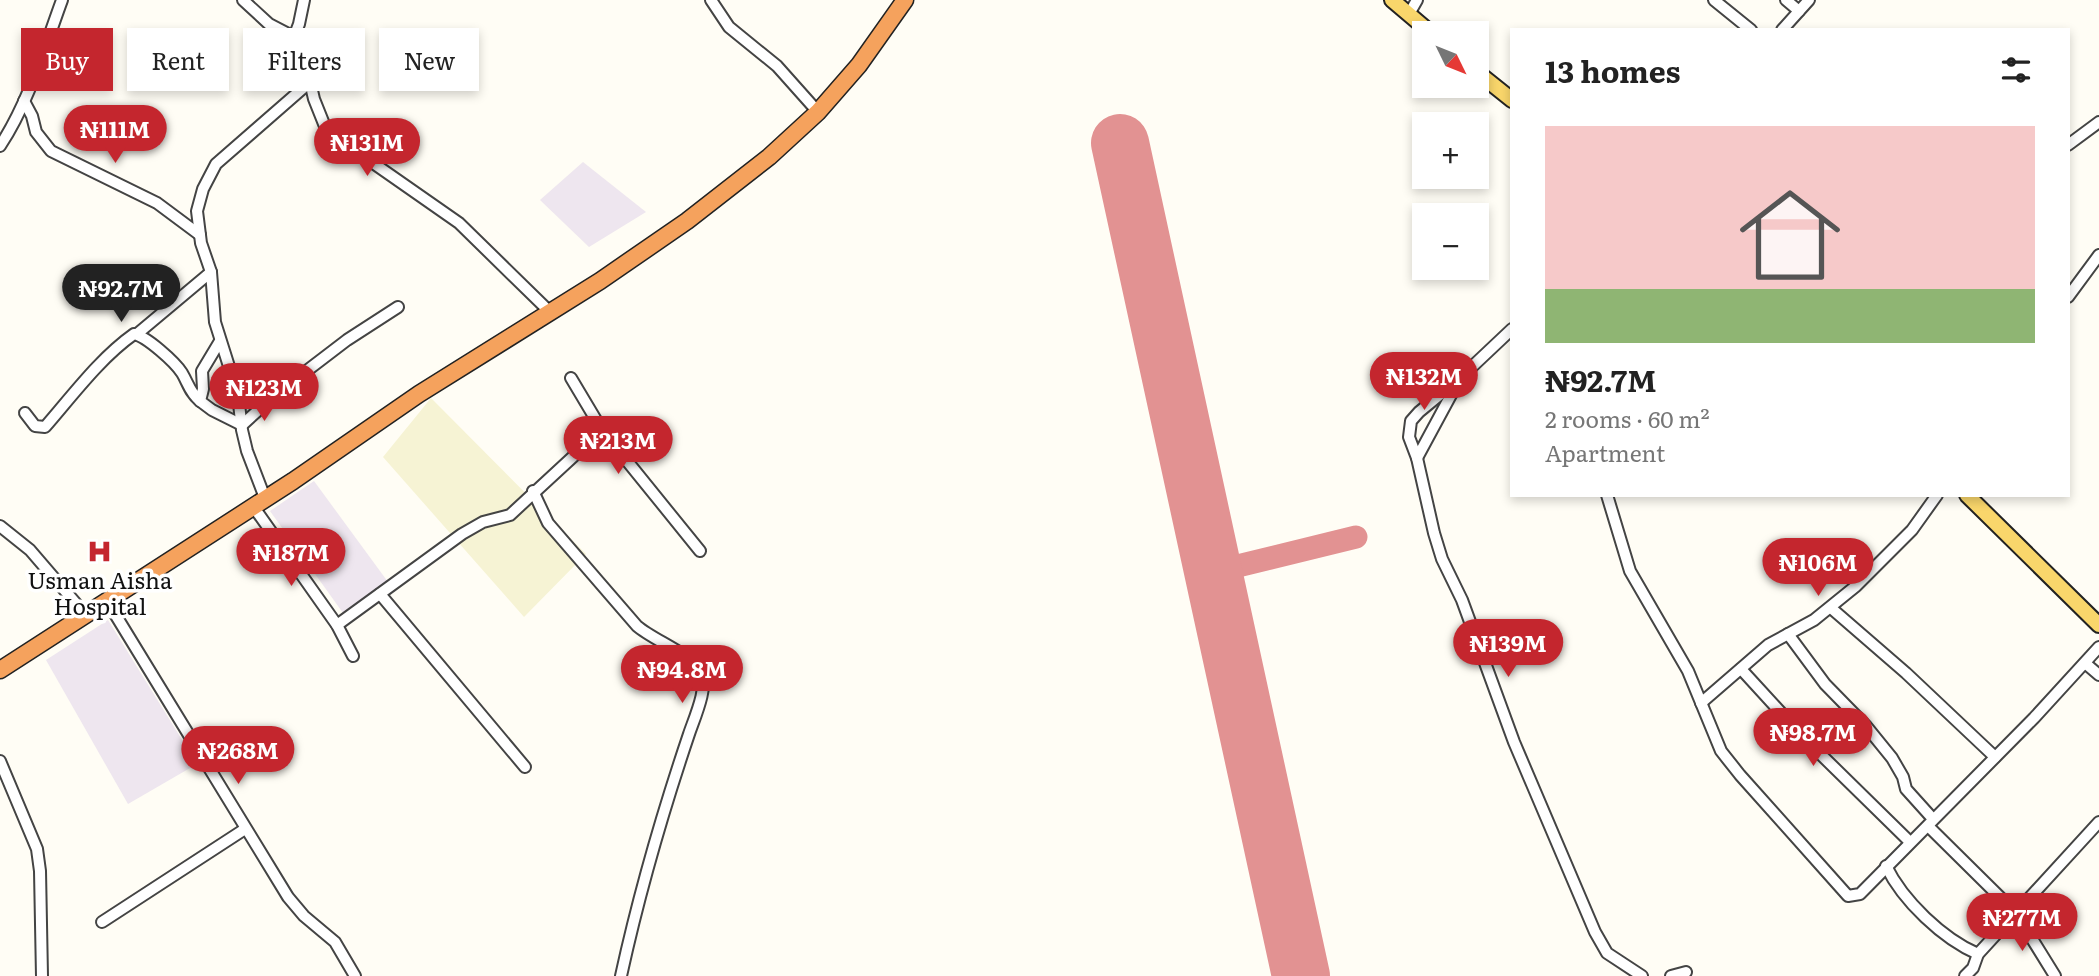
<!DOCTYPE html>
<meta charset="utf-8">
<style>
:root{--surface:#fff;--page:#f6f6f6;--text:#222;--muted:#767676;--accent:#c4262e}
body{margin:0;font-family:Literata,serif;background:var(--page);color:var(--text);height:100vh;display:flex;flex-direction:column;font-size:26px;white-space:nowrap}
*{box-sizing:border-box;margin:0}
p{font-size:23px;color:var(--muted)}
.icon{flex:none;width:38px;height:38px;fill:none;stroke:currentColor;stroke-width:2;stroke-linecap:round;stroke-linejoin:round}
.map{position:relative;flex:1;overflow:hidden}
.sheet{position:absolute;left:1510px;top:28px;width:560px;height:469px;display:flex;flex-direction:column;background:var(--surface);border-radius:0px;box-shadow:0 4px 10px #0003}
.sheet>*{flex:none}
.hud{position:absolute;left:21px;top:28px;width:665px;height:63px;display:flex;gap:14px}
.needle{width:46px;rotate:133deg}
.controls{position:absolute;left:1412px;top:21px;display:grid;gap:14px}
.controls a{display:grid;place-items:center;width:77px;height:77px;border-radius:0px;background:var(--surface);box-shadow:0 4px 10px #0003;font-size:35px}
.price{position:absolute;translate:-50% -60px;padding:0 16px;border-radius:24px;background:var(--accent);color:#fff;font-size:23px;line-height:46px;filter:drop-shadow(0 2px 4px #0008)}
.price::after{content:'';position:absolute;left:50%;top:42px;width:21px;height:16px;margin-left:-10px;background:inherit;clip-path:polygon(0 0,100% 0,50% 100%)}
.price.selected{background:#222;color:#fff}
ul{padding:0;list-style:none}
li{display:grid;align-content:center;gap:14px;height:371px;padding:0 35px}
li span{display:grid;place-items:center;height:217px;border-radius:0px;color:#555}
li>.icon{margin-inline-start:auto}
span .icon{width:126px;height:126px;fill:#fffc;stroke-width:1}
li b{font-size:30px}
h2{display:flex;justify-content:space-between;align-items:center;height:84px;padding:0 35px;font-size:30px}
.pill{padding:0 24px;border-radius:0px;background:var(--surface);box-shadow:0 4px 10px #0003;font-size:24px;line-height:63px}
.pill.selected{background:var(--accent);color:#fff}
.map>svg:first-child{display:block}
.industrial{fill:#eee6ef}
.farmland{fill:#f6f3d4}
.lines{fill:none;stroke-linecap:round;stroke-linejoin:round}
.taxiway{stroke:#e29292;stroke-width:23}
.runway{stroke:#e29292;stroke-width:58}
.minor-casing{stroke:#444;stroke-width:14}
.major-casing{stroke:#222;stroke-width:18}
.highway-casing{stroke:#222;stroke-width:19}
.minor{stroke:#fff;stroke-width:10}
.major{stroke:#f9d66b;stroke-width:14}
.highway{stroke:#f5a25d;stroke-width:16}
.labels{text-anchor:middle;stroke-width:7;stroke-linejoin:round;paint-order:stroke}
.poi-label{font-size:23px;fill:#111;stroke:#fff}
</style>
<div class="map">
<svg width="2099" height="976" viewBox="0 0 2099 976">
<rect width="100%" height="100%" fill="#fffdf5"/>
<g class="industrial">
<path d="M583,162L646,212L589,247L540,200Z"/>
<path d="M314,481L388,582L343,613L270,511Z"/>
<path d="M108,620L197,764L128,804L46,660Z"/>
</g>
<path class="farmland" d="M431,398L586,554L524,617L383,457Z"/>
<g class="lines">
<path class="taxiway" d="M1213,572L1356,537"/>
<path class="runway" d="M1120,143L1301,976"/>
<defs>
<g id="minor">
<path d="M243,0L269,24L294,37L302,47L314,99L324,124L333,135L459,223L551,313"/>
<path d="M711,0L729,27L777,66L818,112"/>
<path d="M1714,0L1751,30"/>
<path d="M1786,0L1799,11"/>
<path d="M1409,14L1417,0"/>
<path d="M1782,30L1809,0"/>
<path d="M294,37L299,24L304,0"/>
<path d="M24,101L32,116L36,132L51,151L157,203L200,235"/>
<path d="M2068,145L2099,122"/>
<path d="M0,146C29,102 44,49 62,0"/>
<path d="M2068,297L2099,255"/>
<path d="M1512,329L1459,379L1419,412L1411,421L1409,437L1417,458L1434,533L1442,559L1462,600L1514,742L1595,932L1607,953L1642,976"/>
<path d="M137,334L211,272"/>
<path d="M220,341L202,371L203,389L200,401L212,410L242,425L275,395L347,340L398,307"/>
<path d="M571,378L602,430L700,551"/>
<path d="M25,413L35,426L45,427C72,396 100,358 134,334C146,336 175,362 182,373C188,383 190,393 200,401"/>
<path d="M1417,458L1458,382"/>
<path d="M533,491L548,523L637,626C653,640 693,655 701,672C709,686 694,719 689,734C662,814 639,894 621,976"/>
<path d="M1607,495L1630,571L1688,671L1721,751L1740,775L1848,896L1860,894L2034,718L2099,647"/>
<path d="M265,498L247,451L242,430L238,395L215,322L211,272L201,243L197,211L203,189L216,164L310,82"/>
<path d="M253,506L337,625L353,656"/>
<path d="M0,526L30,550L85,614"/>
<path d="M380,594L525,767"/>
<path d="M107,601L288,897L304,916L335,942L355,976"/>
<path d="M1831,608L1906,673L1995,757"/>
<path d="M337,625L462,534L483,522L510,515L602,430"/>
<path d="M1788,634L1825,684L1866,726L1892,758L1903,777L1906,789L1933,819"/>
<path d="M2085,663L2099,675"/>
<path d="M1741,669L1805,739L1910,842"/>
<path d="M1701,703L1768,645L1814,620L1856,586L1912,530L1937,495"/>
<path d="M0,761L37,849L40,871L42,976"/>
<path d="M1928,826L2016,913L2055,976"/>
<path d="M1886,866C1903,901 1943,939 1978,954"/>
<path d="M102,922L245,829"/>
<path d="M1671,976L1686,972"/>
<path d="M1965,976L1973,968L1978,954L2099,822"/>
</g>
<g id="major">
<path d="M1392,0L1431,33"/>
<path d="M1477,72L1512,100"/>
<path d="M1967,495L2099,625"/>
</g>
<path id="highway" d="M0,670L293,481L419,394L600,281L687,221L769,157L818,112L859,65L905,0"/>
</defs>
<use href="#minor" class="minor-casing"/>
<use href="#major" class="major-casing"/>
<use href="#highway" class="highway-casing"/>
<use href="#minor" class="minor"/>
<use href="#major" class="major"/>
<use href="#highway" class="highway"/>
</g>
<defs>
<symbol id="hospital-bare" viewBox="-9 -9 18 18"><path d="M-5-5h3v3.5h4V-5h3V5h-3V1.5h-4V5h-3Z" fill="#c4262e" stroke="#fff" stroke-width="2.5" paint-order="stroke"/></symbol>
</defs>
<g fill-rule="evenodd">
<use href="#hospital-bare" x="82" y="534" width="35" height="35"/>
</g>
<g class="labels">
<g class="poi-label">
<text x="100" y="589">Usman Aisha<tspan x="100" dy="26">Hospital</tspan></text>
</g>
</g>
</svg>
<div class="controls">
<a><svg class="needle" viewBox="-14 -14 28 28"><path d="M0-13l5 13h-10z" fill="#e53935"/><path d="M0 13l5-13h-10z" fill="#767676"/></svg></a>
<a>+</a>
<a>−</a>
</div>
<b class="price" style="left:115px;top:165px">₦111M</b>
<b class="price" style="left:367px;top:178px">₦131M</b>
<b class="price selected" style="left:121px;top:324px">₦92.7M</b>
<b class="price" style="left:1424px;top:412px">₦132M</b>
<b class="price" style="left:264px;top:423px">₦123M</b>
<b class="price" style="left:618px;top:476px">₦213M</b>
<b class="price" style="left:291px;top:588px">₦187M</b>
<b class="price" style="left:1818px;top:598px">₦106M</b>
<b class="price" style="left:1508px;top:679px">₦139M</b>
<b class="price" style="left:682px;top:705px">₦94.8M</b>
<b class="price" style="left:1813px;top:768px">₦98.7M</b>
<b class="price" style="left:238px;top:786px">₦268M</b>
<b class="price" style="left:2022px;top:953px">₦277M</b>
<div class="hud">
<a class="pill selected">Buy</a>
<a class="pill">Rent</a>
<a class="pill">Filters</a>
<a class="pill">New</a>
</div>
<section class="sheet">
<h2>13 homes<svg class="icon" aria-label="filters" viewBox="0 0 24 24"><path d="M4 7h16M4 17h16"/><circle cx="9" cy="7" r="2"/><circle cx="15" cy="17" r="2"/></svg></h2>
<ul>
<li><span style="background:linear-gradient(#f6c9c9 75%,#8fb573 0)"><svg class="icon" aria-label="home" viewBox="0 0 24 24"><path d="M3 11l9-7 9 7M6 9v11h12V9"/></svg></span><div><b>₦92.7M</b><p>2 rooms · 60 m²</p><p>Apartment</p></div></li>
</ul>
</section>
</div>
